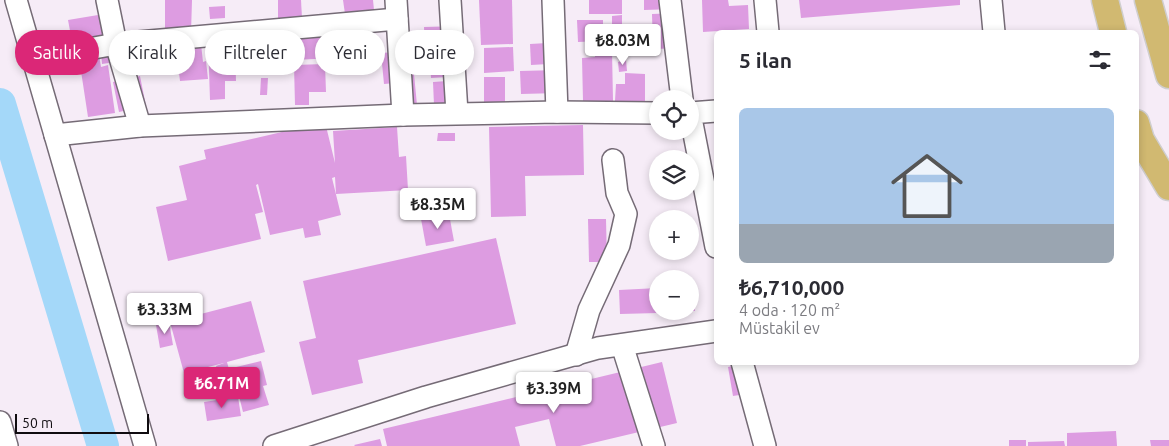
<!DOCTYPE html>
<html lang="tr">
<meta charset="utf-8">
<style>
:root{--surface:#fff;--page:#f7f7f7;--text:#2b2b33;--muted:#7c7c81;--accent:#db2777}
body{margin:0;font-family:Ubuntu,sans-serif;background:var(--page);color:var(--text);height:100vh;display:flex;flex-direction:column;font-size:19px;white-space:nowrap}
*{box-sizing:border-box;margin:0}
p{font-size:16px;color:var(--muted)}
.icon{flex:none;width:28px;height:28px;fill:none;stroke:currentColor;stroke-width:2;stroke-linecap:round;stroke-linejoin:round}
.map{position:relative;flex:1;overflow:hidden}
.details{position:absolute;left:714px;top:30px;width:425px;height:335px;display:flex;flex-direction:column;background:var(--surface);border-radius:8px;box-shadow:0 2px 8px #0003}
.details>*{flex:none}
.top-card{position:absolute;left:15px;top:30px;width:475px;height:45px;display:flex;gap:10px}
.tools{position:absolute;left:649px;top:90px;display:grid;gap:10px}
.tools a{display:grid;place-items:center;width:50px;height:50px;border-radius:50%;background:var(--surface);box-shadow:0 2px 8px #0003;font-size:25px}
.scale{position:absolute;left:15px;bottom:12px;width:134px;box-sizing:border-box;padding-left:5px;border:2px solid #100c10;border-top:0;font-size:14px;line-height:18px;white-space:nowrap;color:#100c10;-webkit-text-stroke:4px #f6ecf7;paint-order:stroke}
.price{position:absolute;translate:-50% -42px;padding:0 11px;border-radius:5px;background:#fff;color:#222;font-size:16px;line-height:32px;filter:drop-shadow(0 1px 2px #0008)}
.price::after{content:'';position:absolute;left:50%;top:30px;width:15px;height:11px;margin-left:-8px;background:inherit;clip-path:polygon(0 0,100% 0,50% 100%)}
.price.selected{background:var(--accent);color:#fff}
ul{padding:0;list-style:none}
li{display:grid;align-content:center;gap:10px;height:265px;padding:0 25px}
li span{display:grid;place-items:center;height:155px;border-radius:8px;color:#555}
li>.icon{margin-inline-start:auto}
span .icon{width:90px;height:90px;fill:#fffc;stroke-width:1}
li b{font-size:21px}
h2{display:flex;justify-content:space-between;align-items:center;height:60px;padding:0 25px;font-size:21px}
.pill{padding:0 18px;border-radius:22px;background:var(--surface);box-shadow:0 2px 8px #0003;font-size:18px;line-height:45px}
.pill.selected{background:var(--accent);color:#fff}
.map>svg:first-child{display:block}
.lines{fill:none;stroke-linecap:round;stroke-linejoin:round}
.river{stroke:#a4d8f9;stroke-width:32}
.building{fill:#dd9ce1}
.minor-casing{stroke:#756b76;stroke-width:24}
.major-casing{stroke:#cfcecf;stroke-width:29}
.minor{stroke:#fff;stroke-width:21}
.major{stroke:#d1b971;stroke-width:26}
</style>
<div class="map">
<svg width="1169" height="446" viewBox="0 0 1169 446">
<rect width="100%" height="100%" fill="#f6ecf7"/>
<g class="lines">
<path class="river" d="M0,104L103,446"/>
</g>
<g class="building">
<path d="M165,0H192L191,32L165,31Z"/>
<path d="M278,0H301L302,18H278Z"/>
<path d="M343,0H373L374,10L345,14Z"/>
<path d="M479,0H512L513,44L481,45Z"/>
<rect x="589" y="0" width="33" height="14"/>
<path d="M644,0H674L675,9L644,10Z"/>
<path d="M702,0H728L729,6L748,5L749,29L703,32Z"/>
<path d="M799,0H960V5L801,18Z"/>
<path d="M225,6V18L210,19L209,7Z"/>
<path d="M116,12L120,38L73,47L68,20Z"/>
<path d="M678,13L685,48L653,49L652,14Z"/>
<path d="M622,15V28H612V16Z"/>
<path d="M577,20H603V41L578,42Z"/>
<path d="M460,26L461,52L425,54L424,27Z"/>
<path d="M359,31L360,54L339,55L338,32Z"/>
<path d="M333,35L334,58L294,60L293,36Z"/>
<path d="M251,39V47H235L236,81H225V99L210,100L208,40Z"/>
<path d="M565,42L566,63L531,65L530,44Z"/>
<path d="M411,43L417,105L409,106L407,82L384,84L381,53L395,52V44Z"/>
<path d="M201,44L203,62L206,61L208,79L180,81L177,58H171L169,49Z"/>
<path d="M165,47L167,65L149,67L147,49Z"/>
<path d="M513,47L514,71L484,73V48Z"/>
<path d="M595,51H612L613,101H583L582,58L595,57Z"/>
<path d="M101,52H108L109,63L102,64Z"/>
<path d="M99,55L101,67L108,65L115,113L88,117L79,58Z"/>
<path d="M626,60L627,71L619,72L618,62Z"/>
<path d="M447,63L448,77L431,78L430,64Z"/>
<path d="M325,64L326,92H309V105H295L294,65Z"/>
<path d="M558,70L559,93L521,94L520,71Z"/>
<path d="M625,73L645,74V102L615,101L616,84H625Z"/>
<path d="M140,76L146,106L119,112L113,82Z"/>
<path d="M484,77H505V104L484,103Z"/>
<path d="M261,78H268L267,95H260Z"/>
<path d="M461,80L462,103L434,105L433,82Z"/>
<path d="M325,122L335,163L333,131L397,127L399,157L406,156L408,190L336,194L335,177L332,178L341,215L318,221L321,235L305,238L303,228L270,235L258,184L256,185L263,212L255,214L261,239L168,261L156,207L187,200L179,166L206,159L204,150Z"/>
<path d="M583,125L584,175L525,176L526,216L491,217L489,127Z"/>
<path d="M438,133H455V141H437Z"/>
<path d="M449,214L454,241L426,246L421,219Z"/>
<path d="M588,219H606L607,262H589Z"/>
<path d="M496,238L516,324L358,360L363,383L312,395L299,342L316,338L303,281Z"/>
<path d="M690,287H694L695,311H690Z"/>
<path d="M658,288V313L620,314L619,290Z"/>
<path d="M251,301L265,352L227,362L236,395L225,398L216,366L224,363L184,373L170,322Z"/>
<path d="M169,322L173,345L160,348L156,325Z"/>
<path d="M261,361L267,385L263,386L269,405L243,412L232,368Z"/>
<path d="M662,362L677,423L580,446H556L549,419L515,427L520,446H387L383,429Z"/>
<path d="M754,362L759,392L733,396L728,367Z"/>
<path d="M198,373L201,381L187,385L184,377Z"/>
<path d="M238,397L241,416L207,421L204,402Z"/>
<path d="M1116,431L1117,446H1067V433Z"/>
<path d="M380,439L382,446H355L354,445Z"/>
<rect x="1009" y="440" width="17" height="6"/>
<path d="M1150,440H1169V446H1151Z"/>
<path d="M1064,441L1065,446H1028V442Z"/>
</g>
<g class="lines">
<defs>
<g id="minor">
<path d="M16,0L145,446"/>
<path d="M107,0L116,44L140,126"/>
<path d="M396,0L403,115"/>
<path d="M450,0L457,113"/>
<path d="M553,0L557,112"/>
<path d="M670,0L682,99"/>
<path d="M765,0L768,32"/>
<path d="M991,0L994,32"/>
<path d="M33,59L116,44L397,19"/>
<path d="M716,111L690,113L716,247"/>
<path d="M55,135L140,126L403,115L557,112L658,113"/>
<path d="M622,345L654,446"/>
<path d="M576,355L589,310L619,245L626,214L617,193L613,160"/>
<path d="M742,362L765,446"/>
<path d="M0,422L7,446"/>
<path d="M274,446L426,397L598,348L716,331"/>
</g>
<g id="major">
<path d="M1105,0L1113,32"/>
<path d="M1148,0L1169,75"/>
<path d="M1136,123L1141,140L1169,187"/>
</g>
</defs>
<use href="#minor" class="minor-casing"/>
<use href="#major" class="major-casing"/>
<use href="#minor" class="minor"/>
<use href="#major" class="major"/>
</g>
</svg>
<div class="tools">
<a><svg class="icon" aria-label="locate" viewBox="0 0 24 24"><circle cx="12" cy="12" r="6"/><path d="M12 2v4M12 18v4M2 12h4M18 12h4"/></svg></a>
<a><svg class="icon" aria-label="layers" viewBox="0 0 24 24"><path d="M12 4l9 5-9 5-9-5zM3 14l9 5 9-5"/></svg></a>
<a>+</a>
<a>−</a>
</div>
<div class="scale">50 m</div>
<b class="price" style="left:623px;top:66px">₺8.03M</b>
<b class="price" style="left:438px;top:230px">₺8.35M</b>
<b class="price" style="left:165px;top:335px">₺3.33M</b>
<b class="price selected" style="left:222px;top:409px">₺6.71M</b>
<b class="price" style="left:554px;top:414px">₺3.39M</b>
<div class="top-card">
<a class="pill selected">Satılık</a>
<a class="pill">Kiralık</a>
<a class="pill">Filtreler</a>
<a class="pill">Yeni</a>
<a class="pill">Daire</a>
</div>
<section class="details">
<h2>5 ilan<svg class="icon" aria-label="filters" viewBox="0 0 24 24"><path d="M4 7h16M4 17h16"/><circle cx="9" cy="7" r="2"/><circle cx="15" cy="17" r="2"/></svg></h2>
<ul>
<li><span style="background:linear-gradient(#a9c7e8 75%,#9aa5b1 0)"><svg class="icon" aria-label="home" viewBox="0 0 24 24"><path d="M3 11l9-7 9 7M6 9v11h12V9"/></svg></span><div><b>₺6,710,000</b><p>4 oda · 120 m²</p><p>Müstakil ev</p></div></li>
</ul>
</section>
</div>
